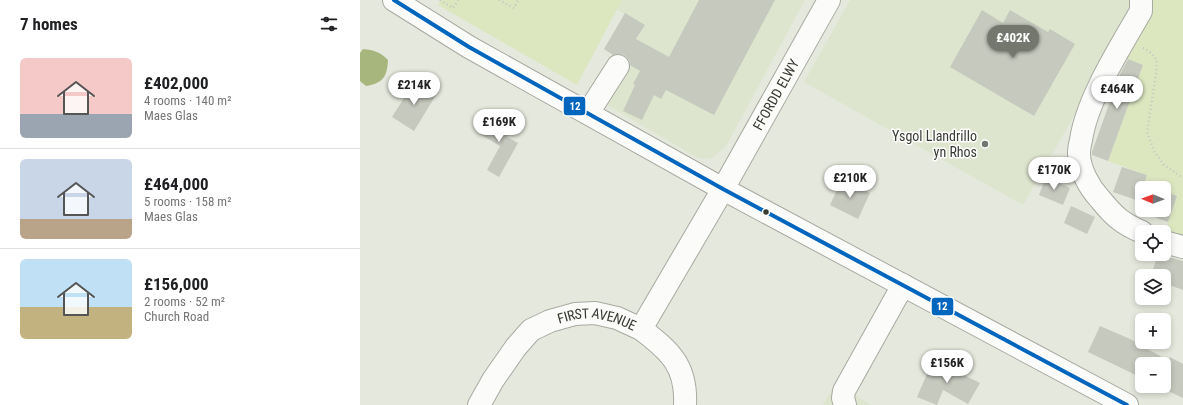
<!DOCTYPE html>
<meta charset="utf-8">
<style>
:root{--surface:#fff;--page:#f6f6f6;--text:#202124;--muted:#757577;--line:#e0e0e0;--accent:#74776d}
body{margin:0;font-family:"Roboto Condensed",sans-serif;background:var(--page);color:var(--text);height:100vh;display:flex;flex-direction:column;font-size:15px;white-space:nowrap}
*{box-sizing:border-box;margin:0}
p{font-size:13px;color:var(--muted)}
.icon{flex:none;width:22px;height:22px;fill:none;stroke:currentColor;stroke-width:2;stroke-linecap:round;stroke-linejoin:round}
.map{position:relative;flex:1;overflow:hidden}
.sheet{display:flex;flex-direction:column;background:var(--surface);width:360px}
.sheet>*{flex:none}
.needle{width:26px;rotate:271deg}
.fabs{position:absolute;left:775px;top:181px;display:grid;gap:8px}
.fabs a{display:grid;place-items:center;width:36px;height:36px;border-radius:6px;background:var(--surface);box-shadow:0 2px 6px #0003;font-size:20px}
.price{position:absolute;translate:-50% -34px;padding:0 9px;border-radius:14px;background:#fff;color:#222;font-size:13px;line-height:26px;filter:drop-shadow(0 1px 2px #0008)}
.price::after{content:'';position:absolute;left:50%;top:24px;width:12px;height:9px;margin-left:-6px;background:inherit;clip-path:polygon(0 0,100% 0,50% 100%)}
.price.on{background:var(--accent);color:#fff}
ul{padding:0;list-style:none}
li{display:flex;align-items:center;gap:12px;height:100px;padding:0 20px}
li+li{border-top:1px solid var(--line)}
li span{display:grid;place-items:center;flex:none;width:112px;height:80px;border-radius:6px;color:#555}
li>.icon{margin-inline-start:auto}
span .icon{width:48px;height:48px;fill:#fffc;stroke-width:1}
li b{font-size:17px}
h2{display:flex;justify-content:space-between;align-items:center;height:48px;padding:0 20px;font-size:17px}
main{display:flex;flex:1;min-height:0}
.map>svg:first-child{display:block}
.built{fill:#dee5ce}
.green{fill:#dce7c0}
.water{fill:#a7b67c}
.building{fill:#c6c9be}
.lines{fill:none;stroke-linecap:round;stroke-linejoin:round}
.minor-casing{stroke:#a8aaa1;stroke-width:24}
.path{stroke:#c4c6c1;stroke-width:2.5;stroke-dasharray:1 3;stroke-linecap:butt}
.minor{stroke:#fbfcfa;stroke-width:22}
.bus-1-casing{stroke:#fff;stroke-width:7}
.bus-1{stroke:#0065bd;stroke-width:4}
.poi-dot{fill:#74776d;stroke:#fff;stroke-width:1.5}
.bus-dot{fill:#373a31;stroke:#fff;stroke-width:1.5}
.labels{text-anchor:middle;stroke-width:3;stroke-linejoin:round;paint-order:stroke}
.street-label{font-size:14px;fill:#373a31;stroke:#fff}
.poi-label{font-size:14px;fill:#373a31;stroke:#fff;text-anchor:end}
.line-badge{stroke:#fff;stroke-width:1.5}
.badge-label{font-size:11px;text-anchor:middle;font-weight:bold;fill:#fff}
</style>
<main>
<section class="sheet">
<h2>7 homes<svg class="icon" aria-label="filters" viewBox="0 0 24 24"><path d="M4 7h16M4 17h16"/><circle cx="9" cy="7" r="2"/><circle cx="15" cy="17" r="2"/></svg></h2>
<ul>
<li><span style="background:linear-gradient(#f6c9c9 70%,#9aa5b1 0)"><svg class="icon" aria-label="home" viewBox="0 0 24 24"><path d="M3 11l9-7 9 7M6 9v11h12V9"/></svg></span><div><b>£402,000</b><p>4 rooms · 140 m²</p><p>Maes Glas</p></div></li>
<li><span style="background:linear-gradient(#c9d6e8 75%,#b9a48a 0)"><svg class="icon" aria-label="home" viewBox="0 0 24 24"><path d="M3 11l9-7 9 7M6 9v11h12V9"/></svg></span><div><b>£464,000</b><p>5 rooms · 158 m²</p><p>Maes Glas</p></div></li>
<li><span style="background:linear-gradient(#bfe0f5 60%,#c2b280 0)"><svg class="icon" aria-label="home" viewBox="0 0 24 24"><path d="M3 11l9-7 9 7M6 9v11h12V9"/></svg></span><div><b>£156,000</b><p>2 rooms · 52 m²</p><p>Church Road</p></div></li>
</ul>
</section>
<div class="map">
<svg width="823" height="405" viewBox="0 0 823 405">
<rect width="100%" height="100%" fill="#e5e8dc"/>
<g class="built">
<path d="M262,0H445L366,146L352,158L344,159L336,157L242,102L264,61L285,25L257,10Z"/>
<path d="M490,0H765L772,3V14L663,205L444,82Z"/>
<path d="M476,383L511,405H463Z"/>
</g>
<g class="green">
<path d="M81,0H262L217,85L78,5Z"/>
<path d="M765,0H823V247L804,242L808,222L817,196L804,191V188H795L784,184L787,175L748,161L783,65L765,58L772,3Z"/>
</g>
<path class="water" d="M3,49C14,50 20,52 28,60C27,77 23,83 6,86L0,81V53Z"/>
<g class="building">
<path d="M339,0H415L354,115L306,90L301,99L294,95L282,120L263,111L275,85L273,84L280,71L270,65L269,60L264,55L259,54L253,55L244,49L265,13L285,25L276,39L309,57Z"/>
<path d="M622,10L643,23L650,10L688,32L690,29L715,44L674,116L590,67Z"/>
<path d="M768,59L783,65L748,161L732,155V152L759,76Z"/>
<path d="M55,81L76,95L54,131L32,117Z"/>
<path d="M132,114L153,127L147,137L158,143L139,177L127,170L140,146L120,134Z"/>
<path d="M762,167L787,175L784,184L795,188H782V202L753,192Z"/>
<path d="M686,177L710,188L703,205L679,195Z"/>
<path d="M482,179L510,193L498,219L470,205Z"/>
<path d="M804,191L817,196L808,222L783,213L784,210H804Z"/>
<path d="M711,206L735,217L727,234L704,223Z"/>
<path d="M798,254L823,261V290L804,283V276H791Z"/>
<path d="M740,326L770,339L809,361L810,357L823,364V398L798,386H804V364H782V378L728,352Z"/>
<path d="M573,360L620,383L608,404L583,390L577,405L557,397Z"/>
</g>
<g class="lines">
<defs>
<g id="minor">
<path d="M34,0L109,47L363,189L767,405"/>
<path d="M781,0V11C760,48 727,99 721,140C720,144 719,149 719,153C719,169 729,187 740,199C754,216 761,223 782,232"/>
<path d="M228,113L258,66"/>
<path d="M804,242L823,247"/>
<path d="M281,329C310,351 327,366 325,405"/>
<path id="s1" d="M119,405L133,380L156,347L171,330L190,321L215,314L235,313L257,318L281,329L363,189L469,0"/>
<path d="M485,405L483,398L484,391L543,285"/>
</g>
</defs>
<use href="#minor" class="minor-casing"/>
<g class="path">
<path d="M80,0L93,8L98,0"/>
<path d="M139,0L154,8L158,0"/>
<path d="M783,48L789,51L797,60L796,74L787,132L794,151L804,165L823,178"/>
</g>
<use href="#minor" class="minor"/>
<defs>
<path id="bus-1" d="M34,0L109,47L363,189L767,405"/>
</defs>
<use href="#bus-1" class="bus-1-casing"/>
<use href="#bus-1" class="bus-1"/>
</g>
<circle class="poi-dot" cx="625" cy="144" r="4"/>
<circle class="bus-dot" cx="406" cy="212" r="3.5"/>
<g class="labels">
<g class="street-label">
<text dy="5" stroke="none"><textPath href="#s1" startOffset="478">FFORDD ELWY</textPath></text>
<text dy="5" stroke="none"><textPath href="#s1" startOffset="161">FIRST AVENUE</textPath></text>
</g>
<g class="poi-label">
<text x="617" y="141">Ysgol Llandrillo<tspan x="617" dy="16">yn Rhos</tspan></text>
</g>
</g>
<g class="line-badge">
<rect x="203" y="96" width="23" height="20" rx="4" fill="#0065bd"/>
<rect x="571" y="297" width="23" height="19" rx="4" fill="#0065bd"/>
</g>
<g class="badge-label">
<text x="215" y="110">12</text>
<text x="582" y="310">12</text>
</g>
</svg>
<div class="fabs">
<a><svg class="needle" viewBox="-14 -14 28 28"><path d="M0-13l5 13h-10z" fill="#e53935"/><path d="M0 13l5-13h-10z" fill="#757577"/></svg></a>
<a><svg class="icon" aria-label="locate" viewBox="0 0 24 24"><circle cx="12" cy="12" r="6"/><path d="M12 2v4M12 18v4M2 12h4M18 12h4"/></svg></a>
<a><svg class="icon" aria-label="layers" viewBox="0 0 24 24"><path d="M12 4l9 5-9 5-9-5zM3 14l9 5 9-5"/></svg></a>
<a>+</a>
<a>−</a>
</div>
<b class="price on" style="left:653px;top:59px">£402K</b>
<b class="price" style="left:54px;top:106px">£214K</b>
<b class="price" style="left:757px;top:110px">£464K</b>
<b class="price" style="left:139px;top:143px">£169K</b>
<b class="price" style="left:694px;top:191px">£170K</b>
<b class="price" style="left:490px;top:199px">£210K</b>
<b class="price" style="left:587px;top:384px">£156K</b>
</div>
</main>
